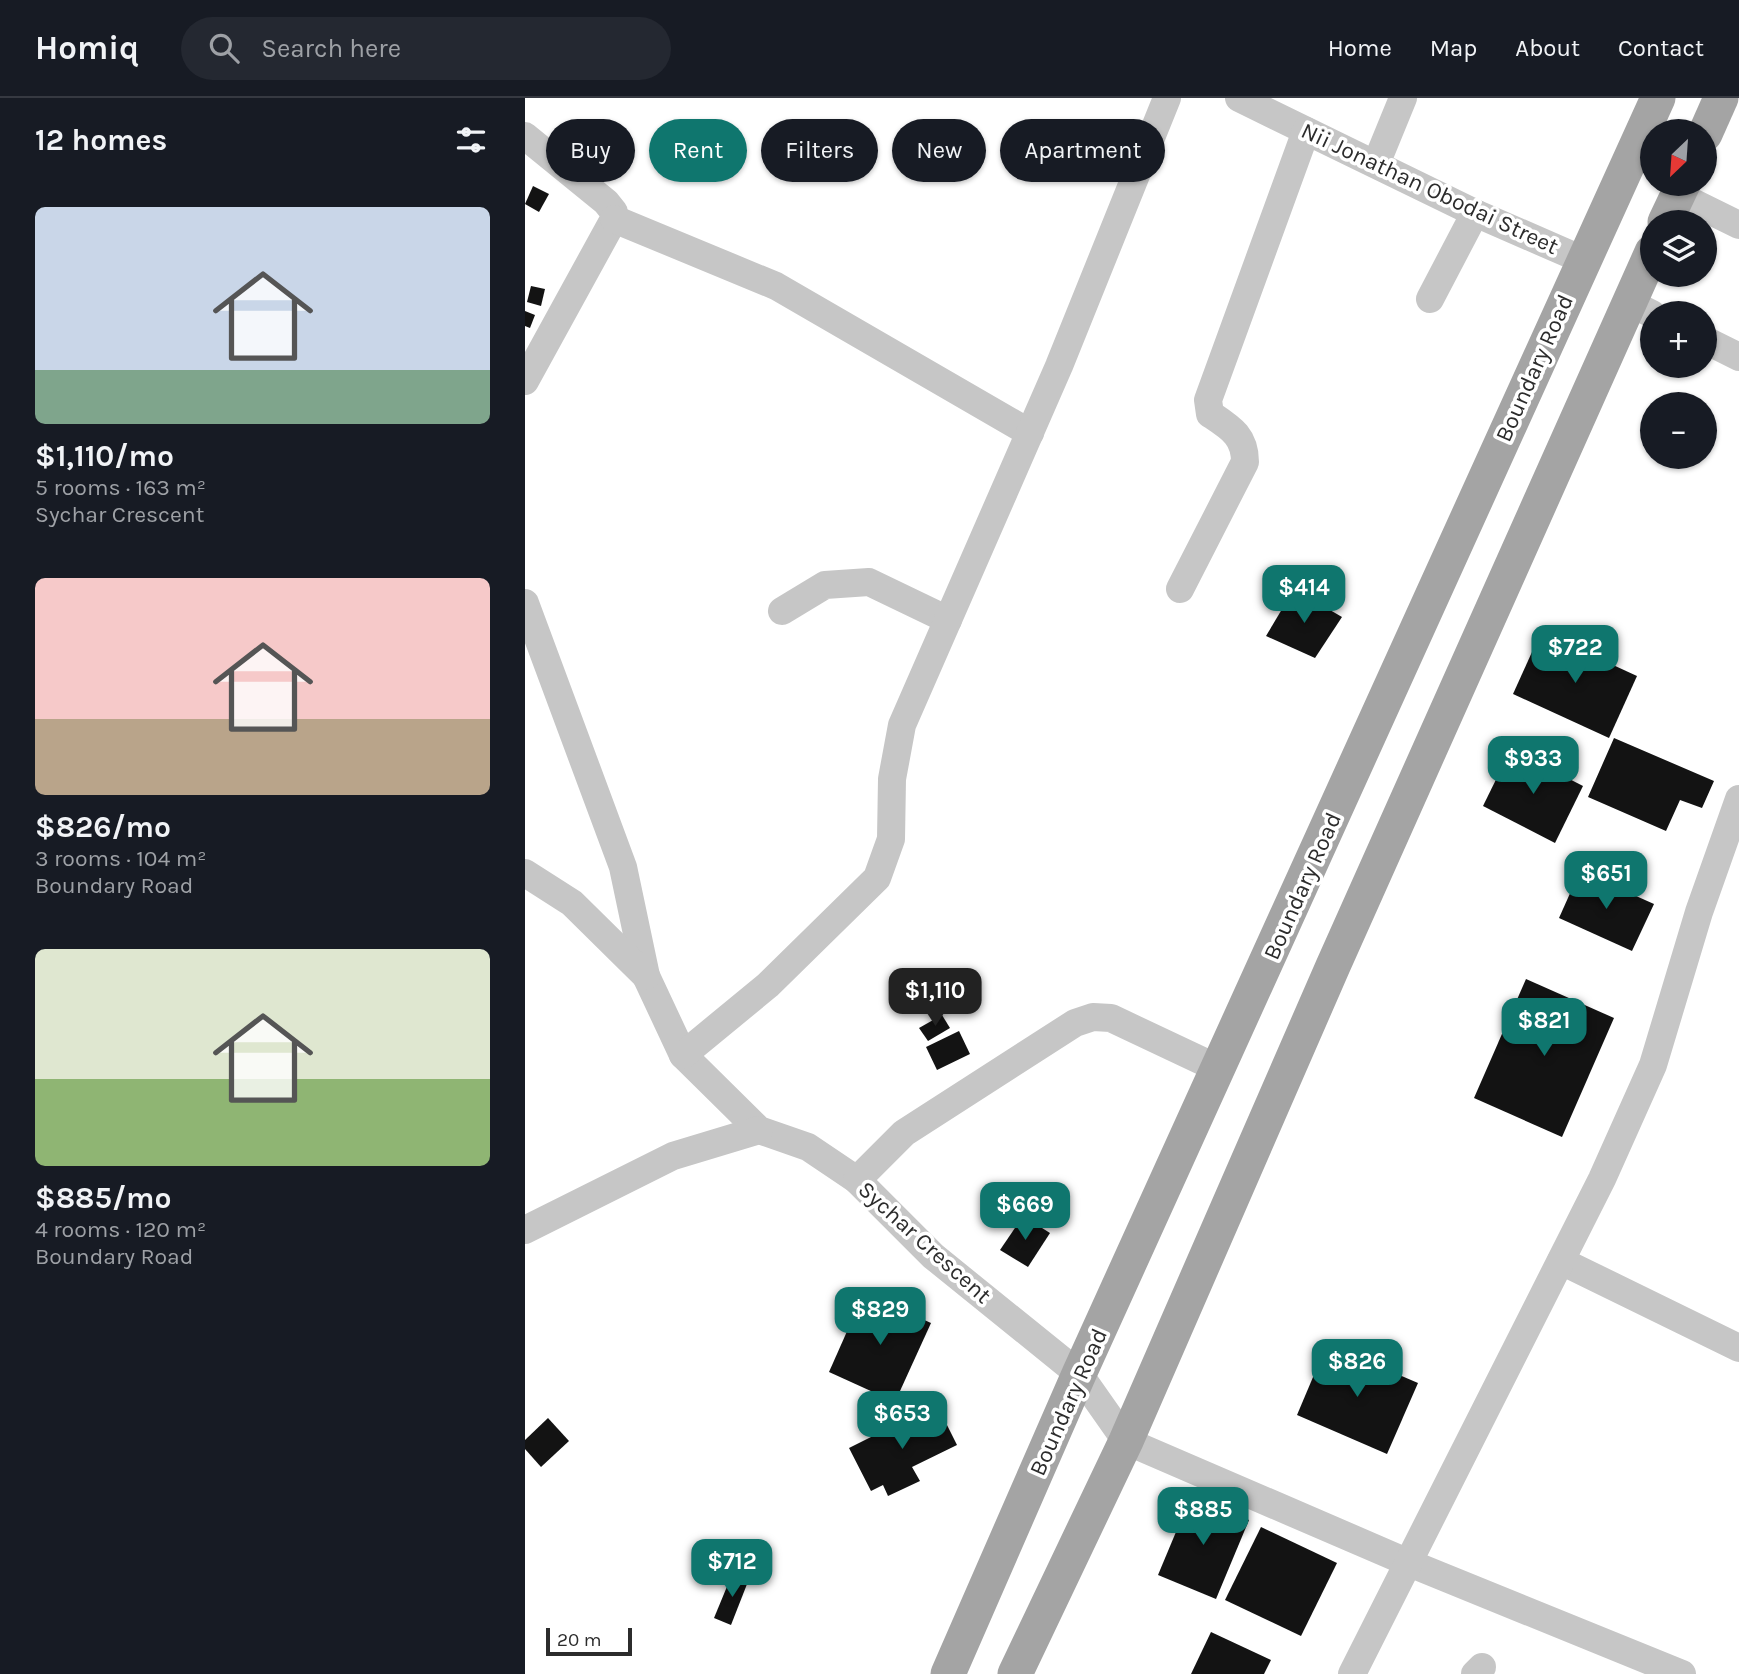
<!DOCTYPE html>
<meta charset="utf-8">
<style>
:root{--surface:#171b24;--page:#242831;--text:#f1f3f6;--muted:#9ea1a6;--line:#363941;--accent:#0f766e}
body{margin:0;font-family:Karla,sans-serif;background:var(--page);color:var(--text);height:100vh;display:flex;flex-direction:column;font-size:26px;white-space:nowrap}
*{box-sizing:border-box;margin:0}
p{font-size:23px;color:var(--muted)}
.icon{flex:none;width:38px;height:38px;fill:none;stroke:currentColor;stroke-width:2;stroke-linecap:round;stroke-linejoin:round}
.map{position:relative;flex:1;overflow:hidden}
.drawer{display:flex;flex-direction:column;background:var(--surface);width:525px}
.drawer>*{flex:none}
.banner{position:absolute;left:21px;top:21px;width:665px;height:63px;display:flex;gap:14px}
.needle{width:46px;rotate:205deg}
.tools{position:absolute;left:1115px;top:21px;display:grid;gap:14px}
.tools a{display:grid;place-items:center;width:77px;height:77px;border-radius:50%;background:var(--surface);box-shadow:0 2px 5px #0004;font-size:35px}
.scale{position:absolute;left:21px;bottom:18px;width:86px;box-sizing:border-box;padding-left:7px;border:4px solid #2c2c2c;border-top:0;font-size:19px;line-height:24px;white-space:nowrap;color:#2c2c2c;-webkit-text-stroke:5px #fff;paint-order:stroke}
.price{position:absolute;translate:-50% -60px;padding:0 16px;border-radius:14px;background:var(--accent);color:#fff;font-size:23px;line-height:46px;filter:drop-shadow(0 2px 4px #0008)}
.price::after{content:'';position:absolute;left:50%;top:42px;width:21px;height:16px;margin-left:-10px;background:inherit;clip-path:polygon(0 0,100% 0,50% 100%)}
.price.selected{background:#222;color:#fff}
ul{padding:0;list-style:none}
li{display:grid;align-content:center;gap:14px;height:371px;padding:0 35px}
li span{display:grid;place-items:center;height:217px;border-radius:10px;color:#555}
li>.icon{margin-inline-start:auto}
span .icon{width:126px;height:126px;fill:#fffc;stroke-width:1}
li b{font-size:30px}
h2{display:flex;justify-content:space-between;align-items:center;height:84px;padding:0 35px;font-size:30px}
.pill{padding:0 24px;border-radius:32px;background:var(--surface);box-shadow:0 2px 5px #0004;font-size:24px;line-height:63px}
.pill.selected{background:var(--accent);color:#fff}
header{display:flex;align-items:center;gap:42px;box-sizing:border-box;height:98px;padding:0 35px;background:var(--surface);border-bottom:2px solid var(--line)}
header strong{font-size:33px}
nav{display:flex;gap:38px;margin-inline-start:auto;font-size:24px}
.search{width:490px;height:63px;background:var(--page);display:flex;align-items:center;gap:18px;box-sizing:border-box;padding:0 24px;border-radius:38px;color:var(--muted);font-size:26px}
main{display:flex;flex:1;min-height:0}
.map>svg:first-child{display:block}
.building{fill:#131313}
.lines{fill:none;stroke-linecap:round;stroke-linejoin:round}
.minor{stroke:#c6c6c6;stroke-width:28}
.major{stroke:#a4a4a4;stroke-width:35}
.labels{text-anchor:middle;stroke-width:7;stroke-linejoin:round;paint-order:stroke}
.street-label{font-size:23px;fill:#2c2c2c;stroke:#fff}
</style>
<header>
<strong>Homiq</strong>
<div class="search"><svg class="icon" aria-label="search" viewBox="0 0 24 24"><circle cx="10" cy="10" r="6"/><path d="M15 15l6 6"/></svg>Search here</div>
<nav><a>Home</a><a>Map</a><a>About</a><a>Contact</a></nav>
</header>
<main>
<section class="drawer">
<h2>12 homes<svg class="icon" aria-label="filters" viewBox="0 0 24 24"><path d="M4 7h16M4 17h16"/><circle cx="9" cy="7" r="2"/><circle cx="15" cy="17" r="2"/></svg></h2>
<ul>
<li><span style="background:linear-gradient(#c9d6e8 75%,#7fa58c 0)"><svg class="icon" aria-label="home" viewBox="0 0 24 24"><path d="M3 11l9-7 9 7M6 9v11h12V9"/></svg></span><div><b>$1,110/mo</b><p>5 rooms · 163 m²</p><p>Sychar Crescent</p></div></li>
<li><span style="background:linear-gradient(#f6c9c9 65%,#b9a48a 0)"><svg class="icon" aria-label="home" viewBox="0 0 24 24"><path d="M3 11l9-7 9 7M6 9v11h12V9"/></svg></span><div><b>$826/mo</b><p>3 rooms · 104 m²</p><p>Boundary Road</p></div></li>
<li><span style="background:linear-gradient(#dfe7d0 60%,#8fb573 0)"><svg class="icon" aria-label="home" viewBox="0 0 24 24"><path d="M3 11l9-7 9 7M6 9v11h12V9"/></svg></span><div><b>$885/mo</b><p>4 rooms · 120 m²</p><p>Boundary Road</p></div></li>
</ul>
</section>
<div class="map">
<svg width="1214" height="1576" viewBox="0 0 1214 1576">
<rect width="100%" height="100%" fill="#fff"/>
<g class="building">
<path d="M45,29L55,34L51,44L40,39Z"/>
<path d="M8,88L24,96L14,114L0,106Z"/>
<path d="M6,188L20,191L16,208L2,204Z"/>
<path d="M0,213L10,217L5,230L0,228Z"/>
<path d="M769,491L817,519L790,560L741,538Z"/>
<path d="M1016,534L1112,578L1084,640L988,596Z"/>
<path d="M1089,640L1189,683L1177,710L1155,702L1141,733L1063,699Z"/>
<path d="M986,651L1058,688L1030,745L958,708Z"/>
<path d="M1055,773L1129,806L1107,853L1034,820Z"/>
<path d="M1001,881L1089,920L1037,1039L949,1000Z"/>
<path d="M417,917L425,930L403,943L394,930Z"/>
<path d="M434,933L445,956L412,972L401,949Z"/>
<path d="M498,1118L525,1135L503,1169L475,1152Z"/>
<path d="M339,1195L406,1225L370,1304L304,1274Z"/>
<path d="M802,1246L893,1285L862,1356L772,1317Z"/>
<path d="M404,1310L411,1323L418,1319L432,1347L387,1369L395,1383L363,1398L358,1387L346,1393L324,1350Z"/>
<path d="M23,1320L44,1343L16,1369L0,1351V1342Z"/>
<path d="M666,1398L724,1422L691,1501L633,1477Z"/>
<path d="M736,1429L812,1465L776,1538L700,1502Z"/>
<path d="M208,1474L224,1481L206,1527L189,1520Z"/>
<path d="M686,1534L746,1562L739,1576H666Z"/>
</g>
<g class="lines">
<g class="minor">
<path d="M714,0L950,115L1058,162"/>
<path d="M0,38L81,104L89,114V121L0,283"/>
<path d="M851,66L878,0"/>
<path d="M1153,97L1214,127"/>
<path d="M89,121L251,188L505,335"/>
<path d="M905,201L950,115"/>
<path d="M1105,205L1127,216"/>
<path d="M1180,242L1214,259"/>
<path d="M655,491L720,364C720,338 706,330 685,316L683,302L781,33"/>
<path d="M0,505L98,769L121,878L158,957L234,1032L283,1049L332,1082L408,1158L554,1276L601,1343L884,1465L1157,1576"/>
<path d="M257,513L300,487L344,484L423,522"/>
<path d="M0,775L47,805L121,878"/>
<path d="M158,957L243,887L352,780L366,741L367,681L377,627L534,268L642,0"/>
<path d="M332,1082L379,1035L550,925L568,919L586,920L694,971"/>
<path d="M0,1132L148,1058L234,1032"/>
<path d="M1036,1163L1214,1250"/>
<path d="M827,1576L1077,1081L1128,967L1174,814L1214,701"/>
<path d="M950,1576L957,1569"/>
</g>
<g class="major">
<path d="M1180,36L1196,0"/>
<path d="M1140,124L1158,86"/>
<path d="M423,1576L554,1276L1133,0"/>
<path d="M490,1576L601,1343L808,868L1127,154"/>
</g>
</g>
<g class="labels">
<g class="street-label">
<text transform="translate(905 90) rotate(25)" y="8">Nii Jonathan Obodai Street</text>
<text transform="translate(1009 270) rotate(-66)" y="8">Boundary Road</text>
<text transform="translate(777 788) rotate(-66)" y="8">Boundary Road</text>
<text transform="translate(400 1144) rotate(42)" y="8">Sychar Crescent</text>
<text transform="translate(543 1304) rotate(-66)" y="8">Boundary Road</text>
</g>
</g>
</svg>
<div class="tools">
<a><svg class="needle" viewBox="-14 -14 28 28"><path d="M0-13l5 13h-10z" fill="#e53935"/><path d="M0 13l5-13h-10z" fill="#9ea1a6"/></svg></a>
<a><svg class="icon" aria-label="layers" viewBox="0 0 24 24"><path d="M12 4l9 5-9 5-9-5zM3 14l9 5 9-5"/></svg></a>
<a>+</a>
<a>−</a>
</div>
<div class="scale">20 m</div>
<b class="price" style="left:779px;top:527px">$414</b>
<b class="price" style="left:1050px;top:587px">$722</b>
<b class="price" style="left:1008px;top:698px">$933</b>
<b class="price" style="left:1081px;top:813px">$651</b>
<b class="price selected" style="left:410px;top:930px">$1,110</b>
<b class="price" style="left:1019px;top:960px">$821</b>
<b class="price" style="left:500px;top:1144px">$669</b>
<b class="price" style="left:355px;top:1249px">$829</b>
<b class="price" style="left:832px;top:1301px">$826</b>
<b class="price" style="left:377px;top:1353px">$653</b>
<b class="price" style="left:678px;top:1449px">$885</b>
<b class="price" style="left:207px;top:1501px">$712</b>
<div class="banner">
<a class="pill">Buy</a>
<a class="pill selected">Rent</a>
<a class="pill">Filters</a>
<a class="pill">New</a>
<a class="pill">Apartment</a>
</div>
</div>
</main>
